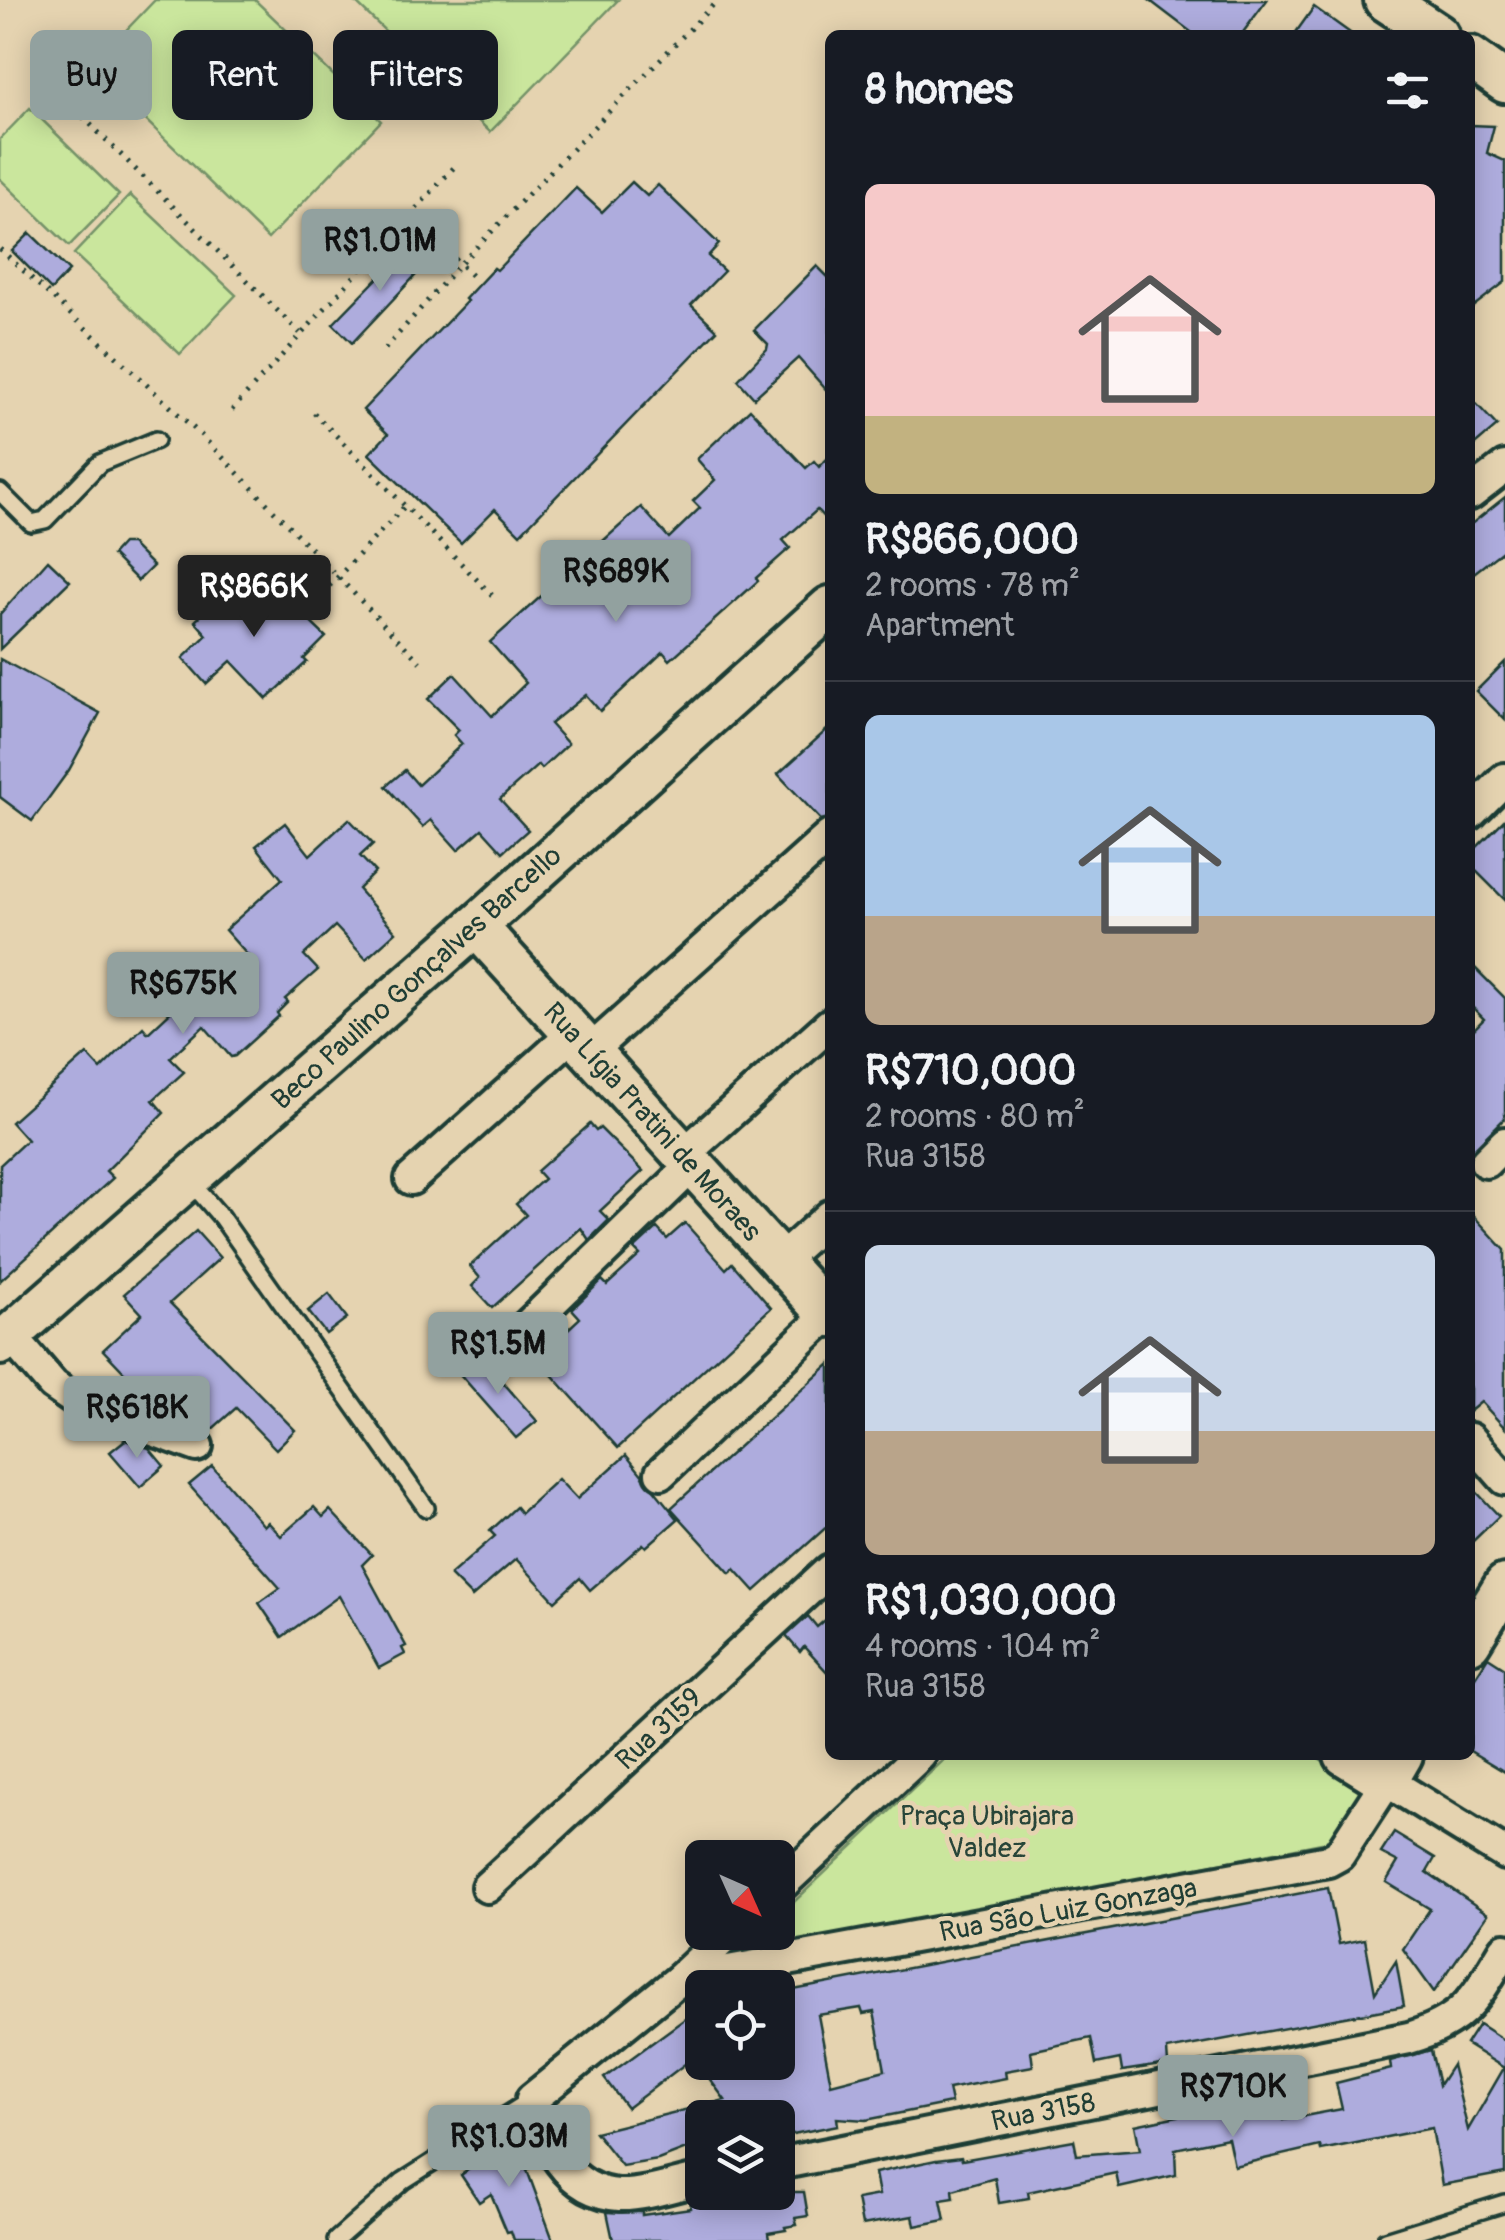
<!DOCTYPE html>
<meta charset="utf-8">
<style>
:root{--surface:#171b24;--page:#20242c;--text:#f1f3f6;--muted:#9ea1a6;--line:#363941;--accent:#92a19f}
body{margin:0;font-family:Pangolin,sans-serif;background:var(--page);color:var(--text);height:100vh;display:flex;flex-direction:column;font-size:38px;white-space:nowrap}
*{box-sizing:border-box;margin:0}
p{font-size:32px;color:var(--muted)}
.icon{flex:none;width:55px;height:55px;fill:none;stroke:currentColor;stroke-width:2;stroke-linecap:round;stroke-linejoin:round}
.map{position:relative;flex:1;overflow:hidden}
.drawer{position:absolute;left:825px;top:30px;width:650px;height:1730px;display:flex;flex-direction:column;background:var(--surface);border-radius:15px;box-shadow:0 5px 25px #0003}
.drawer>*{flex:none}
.top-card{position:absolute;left:30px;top:30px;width:645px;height:90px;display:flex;gap:20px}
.needle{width:65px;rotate:135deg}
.tools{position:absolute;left:685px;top:1840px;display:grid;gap:20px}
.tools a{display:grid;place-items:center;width:110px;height:110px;border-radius:15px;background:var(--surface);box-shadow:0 5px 25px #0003;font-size:50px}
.price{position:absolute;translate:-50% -85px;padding:0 22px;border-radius:10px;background:var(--accent);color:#111;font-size:32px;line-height:65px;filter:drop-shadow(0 2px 5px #0008)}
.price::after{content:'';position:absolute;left:50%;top:60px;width:30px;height:22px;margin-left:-15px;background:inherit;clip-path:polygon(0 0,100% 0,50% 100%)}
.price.selected{background:#222;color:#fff}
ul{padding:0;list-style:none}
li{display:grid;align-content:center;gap:20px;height:530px;padding:0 40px}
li+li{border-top:2px solid var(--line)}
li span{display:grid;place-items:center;height:310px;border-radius:15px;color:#555}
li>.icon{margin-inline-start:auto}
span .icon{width:180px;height:180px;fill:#fffc;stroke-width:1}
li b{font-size:42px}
h2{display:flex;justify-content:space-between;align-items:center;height:120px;padding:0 40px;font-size:42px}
.tag{padding:0 35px;border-radius:15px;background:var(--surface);box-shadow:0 5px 25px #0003;font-size:35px;line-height:90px}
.tag.selected{background:var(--accent);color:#111}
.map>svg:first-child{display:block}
.green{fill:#cae69d;stroke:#749268;stroke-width:2.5}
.building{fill:#aeacdd;stroke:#1f3d34;stroke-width:2.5;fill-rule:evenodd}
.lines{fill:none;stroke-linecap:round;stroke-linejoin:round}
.lane-casing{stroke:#1f3d34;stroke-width:22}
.street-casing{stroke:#1f3d34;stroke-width:38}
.secondary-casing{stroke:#1f3d34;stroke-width:48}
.path{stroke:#1f3d34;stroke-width:5;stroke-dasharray:2.5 8;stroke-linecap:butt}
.lane{stroke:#e5d3b0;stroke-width:15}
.street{stroke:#e5d3b0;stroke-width:30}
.secondary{stroke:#e5d3b0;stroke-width:40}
.labels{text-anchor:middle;stroke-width:9;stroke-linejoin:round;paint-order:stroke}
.street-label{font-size:28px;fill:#1f3d34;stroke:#e5d3b0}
.park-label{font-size:28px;fill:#284539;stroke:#e5d3b0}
</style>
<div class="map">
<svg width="1505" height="2240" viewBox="0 0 1505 2240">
<rect width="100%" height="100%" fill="#e5d3b0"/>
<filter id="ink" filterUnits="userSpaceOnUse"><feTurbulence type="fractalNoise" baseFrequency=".01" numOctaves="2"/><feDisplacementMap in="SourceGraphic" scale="20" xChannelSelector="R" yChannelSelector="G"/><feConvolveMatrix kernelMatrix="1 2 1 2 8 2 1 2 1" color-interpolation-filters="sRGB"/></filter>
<g filter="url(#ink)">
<g class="green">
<path d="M155,0H255L381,121L268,239L91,67Z"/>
<path d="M353,0H618L490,132Z"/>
<path d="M30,108L119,195L69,246L0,179V139Z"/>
<path d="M130,195L236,295L180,354L74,254Z"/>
<path d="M949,1755H1313L1369,1788L1337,1840L734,1958L761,1933L778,1932V1917Z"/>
</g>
<g class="building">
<path d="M1149,0H1267L1241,35H1195Z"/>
<path d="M1314,7L1353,35H1294Z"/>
<path d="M1470,125L1494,126L1487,153L1505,161V282L1470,309Z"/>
<path d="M632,182L647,196L658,185L719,244L708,256L724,271L691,305L717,330L520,534L495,509L461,543L369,454L388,434L363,410L467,301L465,299L494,268L497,270L576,188L602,212Z"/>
<path d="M30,233L69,271L51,290L12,251Z"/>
<path d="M410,245L428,262L352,343L333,324Z"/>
<path d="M817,266L830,279V394L798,358L754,398L738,380L767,349L768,344L754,330Z"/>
<path d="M1470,397L1497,426L1470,449Z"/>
<path d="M750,409L806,468L814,461L819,467L830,456V524L817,510L783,540L790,548L756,578L758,581L670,660L663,652L600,711L586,695L550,724L568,744L541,769L538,765L500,799L528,830L503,852L482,829L458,850L431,820L423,827L386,786L405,770L418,785L462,744L454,735L459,730L428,699L454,674L492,716L526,683L490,642L641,507L669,538L700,508L693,501L715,480L697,459Z"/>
<path d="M1505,497V549L1470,576V525Z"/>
<path d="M122,544H131L153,566L138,581L112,555Z"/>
<path d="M48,560L70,581L0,649V614Z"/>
<path d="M234,584L255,606L274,587L326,637L304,659L307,662L267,699L231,661L206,684L183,658L207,635L195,621Z"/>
<path d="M0,659L100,713L69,770L32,821L0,797Z"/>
<path d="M1505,662V720L1476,691Z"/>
<path d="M830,727V818L821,820L778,774Z"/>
<path d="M349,819L373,844L360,856L375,872L358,889L396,932L366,959L335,926L304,955L318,970L285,999L288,1002L277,1013L279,1016L235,1056L231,1057L204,1026L170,1058L184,1072L153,1100L164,1113L106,1171L113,1178L0,1281V1165L27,1140L11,1122L87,1054L101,1069L143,1027L148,1033L210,975L219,985L249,957L225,930L282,879L256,846L285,823L310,855Z"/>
<path d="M1505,819V900L1470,865V854Z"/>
<path d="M1470,963L1505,998V1118L1470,1153V1033L1484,1019L1470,1005Z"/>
<path d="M590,1124L596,1131L600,1128L643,1171L600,1211L609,1220L589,1240L581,1228L492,1308L472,1286L480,1278L470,1266L526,1215L516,1204L544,1179L537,1171Z"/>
<path d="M1470,1212L1505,1250V1428L1481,1402L1470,1411Z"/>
<path d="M685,1223L726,1269L732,1263L771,1308L618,1448L537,1358L580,1318L572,1309L602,1280L607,1285L640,1255L634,1249L657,1228L667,1239Z"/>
<path d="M196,1231L220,1258L170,1303L295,1430L276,1449L236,1408L209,1432L199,1427L172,1397L157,1412L129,1401L141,1390L103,1350L142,1314L124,1294Z"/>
<path d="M329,1294L347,1318L326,1334L308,1311Z"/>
<path d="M479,1355L537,1421L516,1438L459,1373Z"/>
<path d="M830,1364V1524L755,1591L735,1569L730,1573L671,1508Z"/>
<path d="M125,1440L149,1448L164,1466L140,1487L110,1452Z"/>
<path d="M626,1455L678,1519L646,1547L643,1544L590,1590L580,1578L555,1601L516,1559L472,1597L450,1575L495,1536L490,1531L516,1507L521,1513L558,1479L577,1499Z"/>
<path d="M212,1466L264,1526L268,1522L281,1536L314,1507L323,1517L330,1510L372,1555L362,1565L406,1646L402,1648L405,1654L379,1668L339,1596L282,1637L259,1603L280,1588L189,1485Z"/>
<path d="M1470,1485L1499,1516L1470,1544Z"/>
<path d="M808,1616L817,1627L830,1616V1675L804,1647L800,1652L786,1636Z"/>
<path d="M1488,1657L1505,1668V1772L1470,1751V1685Z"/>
<path d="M1394,1833L1435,1858L1427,1872L1488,1914L1434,1992L1403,1949L1430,1909L1386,1882L1398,1862L1381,1853Z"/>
<path d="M1328,1888L1339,1944L1365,1939L1375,1993L1396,1961L1404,2006L1167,2050L1168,2064L1122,2071L1120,2059L1096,2064L1091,2038L1031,2051L1033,2066L1005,2071L1006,2078L948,2089L951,2103L866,2120L837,2118L838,2125L778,2137V2118H702V2143L658,2160L622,2166L595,2132L725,2100L697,2062H778V2009L786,2007L783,1992ZM861,2008L863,2014L874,2012L885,2070L831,2084L818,2015Z"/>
<path d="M693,2013L702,2026V2051L627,2108L604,2078Z"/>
<path d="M1479,2024L1505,2041V2173L1442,2185L1432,2128L1321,2150L1320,2146L1234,2166L1228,2138L1175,2149L1176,2175L1119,2188L1116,2173L1028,2192L1029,2198L999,2203L995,2178L953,2190L954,2198L941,2200L945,2220L915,2226L913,2216L862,2225L857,2199L879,2195L875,2173L936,2160L961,2157L962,2160L1074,2140L1077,2155L1140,2150L1135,2125L1225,2106L1224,2102L1248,2096L1253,2115L1281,2109L1283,2120L1342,2109L1336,2083L1391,2069L1390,2061L1431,2050L1439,2085L1452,2065L1468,2130L1504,2068L1466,2044Z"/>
<path d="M508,2135L532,2167L527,2170L553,2240H514L511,2231L507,2232L491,2194L479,2202L461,2175L478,2163L476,2160L482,2150Z"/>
<path d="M715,2192H804L808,2216L795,2218L797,2225L785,2227L786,2230L768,2233L769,2240H613L607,2212H642V2215L691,2208L690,2202L708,2200Z"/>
</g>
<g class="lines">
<defs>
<g id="lane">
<path d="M0,492L31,523L45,520L100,463L156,440"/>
<path d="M189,1180L221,1217L426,1508"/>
<path d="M336,2240L403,2181L532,2099"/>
<path d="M1385,2240L1505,2203"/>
</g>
<g id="street">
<path d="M1470,494L1505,467"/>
<path d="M1470,814L1505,779"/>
<path d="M589,1052L830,836"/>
<path d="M683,1155L830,1024"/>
<path d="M1486,1162L1505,1143"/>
<path d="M411,1179L573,1034"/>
<path d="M780,1261L830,1216"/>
<path d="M524,1329L693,1165"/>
<path d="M10,1335L53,1385L79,1403L197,1446"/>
<path d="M1470,1439L1505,1479"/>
<path d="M661,1473L830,1313"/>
<path d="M487,1887L830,1570"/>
<path d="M778,1888L920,1755"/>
<path d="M679,1980L1328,1861L1339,1855L1387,1781L1505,1854"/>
<path d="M778,2164L1409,2038C1466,2021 1476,1997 1505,1949"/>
<path d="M702,2179C677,2184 645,2196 619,2195C566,2192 546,2142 532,2099L679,1980L730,1932"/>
</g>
<g id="secondary">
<path d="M1385,0L1438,35"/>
<path d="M1470,57L1505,82"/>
<path d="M476,926L830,1316"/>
<path d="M0,1344L476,926L830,607"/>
<path d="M1470,1642L1505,1585"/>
<path d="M1345,1755L1387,1781L1402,1755"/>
</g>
</defs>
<use href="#lane" class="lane-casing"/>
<use href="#street" class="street-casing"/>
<use href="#secondary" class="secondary-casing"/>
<g class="path">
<path d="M68,102L300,333"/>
<path d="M410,214L473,277"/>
<path d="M0,249L202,436L420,662"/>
<path d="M385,349L459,265L718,0"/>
<path d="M232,410L457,164"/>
<path d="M314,413L492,595"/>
<path d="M315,601L404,507"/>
</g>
<use href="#lane" class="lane"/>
<use href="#street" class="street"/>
<use href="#secondary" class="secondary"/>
</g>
</g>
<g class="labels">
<g class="street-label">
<text transform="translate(416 977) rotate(-42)" y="10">Beco Paulino Gonçalves Barcello</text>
<text transform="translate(653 1121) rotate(48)" y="10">Rua Lígia Pratini de Moraes</text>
<text transform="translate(658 1728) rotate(-43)" y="10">Rua 3159</text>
<text transform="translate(1068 1909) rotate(-10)" y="10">Rua São Luiz Gonzaga</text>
<text transform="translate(1043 2111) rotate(-11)" y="10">Rua 3158</text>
</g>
<g class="park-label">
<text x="987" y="1825">Praça Ubirajara<tspan x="987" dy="32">Valdez</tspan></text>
</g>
</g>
</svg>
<div class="tools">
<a><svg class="needle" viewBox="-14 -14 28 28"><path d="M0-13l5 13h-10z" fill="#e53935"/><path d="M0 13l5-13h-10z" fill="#9ea1a6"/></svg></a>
<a><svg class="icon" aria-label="locate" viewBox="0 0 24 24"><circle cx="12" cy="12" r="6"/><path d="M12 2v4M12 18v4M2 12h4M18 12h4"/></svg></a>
<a><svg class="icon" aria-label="layers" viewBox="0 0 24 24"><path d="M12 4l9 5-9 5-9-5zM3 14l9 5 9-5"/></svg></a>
</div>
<b class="price" style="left:380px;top:294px">R$1.01M</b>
<b class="price" style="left:616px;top:625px">R$689K</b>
<b class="price selected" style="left:254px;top:640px">R$866K</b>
<b class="price" style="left:183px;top:1037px">R$675K</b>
<b class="price" style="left:498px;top:1397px">R$1.5M</b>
<b class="price" style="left:137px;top:1461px">R$618K</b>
<b class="price" style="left:1233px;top:2140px">R$710K</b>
<b class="price" style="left:509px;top:2190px">R$1.03M</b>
<div class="top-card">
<a class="tag selected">Buy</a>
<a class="tag">Rent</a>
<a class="tag">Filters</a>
</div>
<section class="drawer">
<h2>8 homes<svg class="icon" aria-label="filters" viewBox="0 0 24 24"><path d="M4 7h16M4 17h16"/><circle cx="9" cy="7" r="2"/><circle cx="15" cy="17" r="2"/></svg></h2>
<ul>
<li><span style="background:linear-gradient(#f6c9c9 75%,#c2b280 0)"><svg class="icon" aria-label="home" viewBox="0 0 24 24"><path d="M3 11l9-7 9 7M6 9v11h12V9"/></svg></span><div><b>R$866,000</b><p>2 rooms · 78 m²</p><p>Apartment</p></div></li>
<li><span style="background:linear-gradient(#a9c7e8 65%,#b9a48a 0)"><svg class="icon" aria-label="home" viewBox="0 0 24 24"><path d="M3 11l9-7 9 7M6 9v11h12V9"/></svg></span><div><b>R$710,000</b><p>2 rooms · 80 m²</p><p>Rua 3158</p></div></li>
<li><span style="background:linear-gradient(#c9d6e8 60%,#b9a48a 0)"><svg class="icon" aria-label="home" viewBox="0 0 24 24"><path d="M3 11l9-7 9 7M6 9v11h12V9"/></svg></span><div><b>R$1,030,000</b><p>4 rooms · 104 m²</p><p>Rua 3158</p></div></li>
</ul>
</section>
</div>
